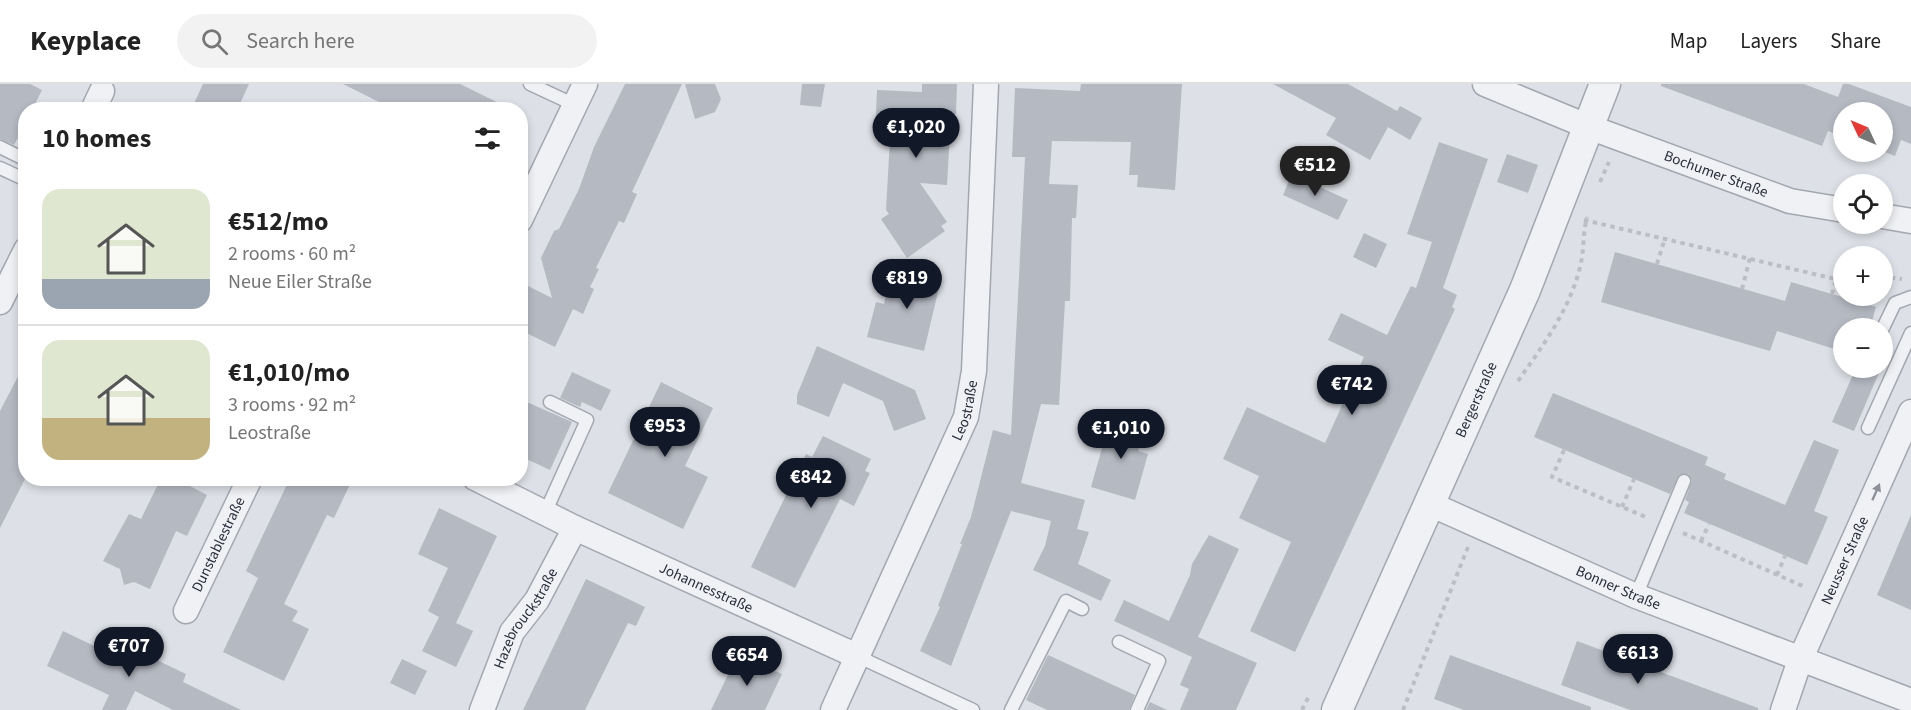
<!DOCTYPE html>
<meta charset="utf-8">
<style>
:root{--surface:#fff;--page:#f2f2f2;--text:#222;--muted:#767676;--line:#e0e0e0;--accent:#111827}
body{margin:0;font-family:"Source Sans 3",sans-serif;background:var(--page);color:var(--text);height:100vh;display:flex;flex-direction:column;font-size:22px;white-space:nowrap}
*{box-sizing:border-box;margin:0}
p{font-size:20px;color:var(--muted)}
.icon{flex:none;width:33px;height:33px;fill:none;stroke:currentColor;stroke-width:2;stroke-linecap:round;stroke-linejoin:round}
.map{position:relative;flex:1;overflow:hidden}
.panel{position:absolute;left:18px;top:18px;width:510px;height:384px;display:flex;flex-direction:column;background:var(--surface);border-radius:24px;box-shadow:0 3px 9px #0003}
.panel>*{flex:none}
.needle{width:39px;rotate:314deg}
.buttons{position:absolute;left:1833px;top:18px;display:grid;gap:12px}
.buttons a{display:grid;place-items:center;width:60px;height:60px;border-radius:50%;background:var(--surface);box-shadow:0 3px 9px #0003;font-size:30px}
.price{position:absolute;translate:-50% -51px;padding:0 14px;border-radius:21px;background:var(--accent);color:#fff;font-size:20px;line-height:39px;filter:drop-shadow(0 2px 3px #0008)}
.price::after{content:'';position:absolute;left:50%;top:36px;width:18px;height:14px;margin-left:-9px;background:inherit;clip-path:polygon(0 0,100% 0,50% 100%)}
.price.active{background:#222;color:#fff}
ul{padding:0;list-style:none}
li{display:flex;align-items:center;gap:18px;height:150px;padding:0 24px}
li+li{border-top:2px solid var(--line)}
li span{display:grid;place-items:center;flex:none;width:168px;height:120px;border-radius:18px;color:#555}
li>.icon{margin-inline-start:auto}
span .icon{width:72px;height:72px;fill:#fffc;stroke-width:1}
li b{font-size:26px}
h2{display:flex;justify-content:space-between;align-items:center;height:72px;padding:0 24px;font-size:26px}
header{display:flex;align-items:center;gap:36px;box-sizing:border-box;height:84px;padding:0 30px;background:var(--surface);border-bottom:2px solid var(--line)}
header strong{font-size:28px}
nav{display:flex;gap:33px;margin-inline-start:auto;font-size:21px}
.search{width:420px;height:54px;background:var(--page);display:flex;align-items:center;gap:15px;box-sizing:border-box;padding:0 21px;border-radius:33px;color:var(--muted);font-size:22px}
.map>svg:first-child{display:block}
.building{fill:#b5b9c2}
.lines{fill:none;stroke-linecap:round;stroke-linejoin:round}
.service-casing{stroke:#a3a7af;stroke-width:15}
.minor-casing{stroke:#a3a7af;stroke-width:27}
.tertiary-casing{stroke:#a3a7af;stroke-width:33}
.path{stroke:#bcbec4;stroke-width:4;stroke-dasharray:4.5 4.5;stroke-linecap:butt}
.service{stroke:#f0f1f4;stroke-width:12}
.minor{stroke:#f0f1f4;stroke-width:24}
.tertiary{stroke:#f0f1f4;stroke-width:30}
.oneway{fill:#8c9098}
.labels{text-anchor:middle;stroke-width:5;stroke-linejoin:round;paint-order:stroke}
.street-label{font-size:15px;fill:#282e3b;stroke:#eceff4}
</style>
<header>
<strong>Keyplace</strong>
<div class="search"><svg class="icon" aria-label="search" viewBox="0 0 24 24"><circle cx="10" cy="10" r="6"/><path d="M15 15l6 6"/></svg>Search here</div>
<nav><a>Map</a><a>Layers</a><a>Share</a></nav>
</header>
<div class="map">
<svg width="1911" height="626" viewBox="0 0 1911 626">
<rect width="100%" height="100%" fill="#dde0e6"/>
<g class="building">
<path d="M0,0H30L42,6L32,26H26V38L14,61L0,55Z"/>
<path d="M203,0H249L237,26H191Z"/>
<path d="M343,0H460L513,26H395Z"/>
<path d="M625,0H682L632,108L637,110L624,139L619,137L596,184L599,185L590,203L594,205L583,230L573,225L555,263L520,246V216L528,202L552,214L541,174L554,147L559,145L579,105L594,63Z"/>
<path d="M685,0H715L721,15L715,28L695,35Z"/>
<path d="M802,0H825L821,23L800,21Z"/>
<path d="M922,0H957L956,30H951L947,101L920,99L947,138L941,142L945,147L907,174L881,135L889,130L886,126L890,55L875,54L877,6L922,8Z"/>
<path d="M1081,0H1182L1175,106L1137,103L1138,91H1129L1131,58L1052,57L1049,100L1078,101L1076,134H1072L1070,217H1065L1059,321L1041,320L1021,399L1085,416L1077,445L1089,448L1078,480L1111,496L1101,517L1033,486L1045,462L1051,437L1011,427L951,582L920,567L940,523L938,522L962,460H960L971,433L993,346L1011,351L1025,73H1012L1015,4L1080,7Z"/>
<path d="M1273,0H1348L1397,27L1400,22L1422,34L1410,56L1388,43L1370,76L1326,51L1336,34Z"/>
<path d="M1661,0H1804L1838,13L1843,0H1849L1911,23V60L1901,56L1895,72L1882,67V28H1844V53L1828,47L1822,62L1661,2Z"/>
<path d="M1439,58L1488,75L1443,204L1457,211L1452,223L1455,225L1295,568L1250,547L1291,458L1239,434L1259,392L1223,375L1247,323L1325,359L1364,273L1328,256L1341,229L1387,251L1411,202L1416,204L1432,158L1407,150Z"/>
<path d="M1507,70L1538,81L1528,109L1497,98Z"/>
<path d="M1292,90L1348,116L1338,136L1283,111Z"/>
<path d="M1364,149L1387,160L1376,184L1353,173Z"/>
<path d="M1615,168L1785,217L1791,198L1876,223L1870,244H1844V268L1777,247L1770,267L1601,218Z"/>
<path d="M900,182L942,191L924,267L867,253L876,218L884,220L888,202L895,204Z"/>
<path d="M1882,259L1890,262L1882,280Z"/>
<path d="M817,262L915,306L926,335L894,347L883,317L843,299L829,333L797,320V311Z"/>
<path d="M26,277V393L0,444V327Z"/>
<path d="M1856,284H1881L1854,347L1832,338Z"/>
<path d="M572,288L611,306L601,327L582,318L580,323L560,314Z"/>
<path d="M661,298L713,324L685,382L708,393L683,445L608,409Z"/>
<path d="M1553,309L1708,373L1705,381L1726,390L1724,395L1785,421L1814,356L1839,366L1814,427L1828,433L1807,481L1684,429L1689,418L1685,416L1692,397L1688,390L1679,391L1670,410L1534,353Z"/>
<path d="M520,315L572,338L550,386L520,372Z"/>
<path d="M1110,336L1146,338L1138,367L1148,370L1135,416L1091,403Z"/>
<path d="M823,352L871,375L865,387L870,389L854,422L840,415L795,504L751,483L806,370L812,373Z"/>
<path d="M161,394H188L186,400L207,411L187,452L176,447L150,505L134,498L124,501L120,485L103,477L129,430L141,435Z"/>
<path d="M290,394H353L334,434L327,431L284,520L298,527L292,537L309,545L284,597L223,568L258,494L246,487Z"/>
<path d="M439,424L497,452L456,539L473,547L456,583L422,567L439,533L428,527L448,484L418,470Z"/>
<path d="M1911,431V526L1877,511Z"/>
<path d="M1209,451L1239,465L1198,553L1257,579L1236,626H1180L1189,605L1180,601L1192,573L1114,537L1124,516L1169,537L1190,491L1192,480Z"/>
<path d="M586,495L645,523L636,542L628,539L585,626H523Z"/>
<path d="M63,547L134,581L140,568L186,590L183,598L241,626H173L135,607L126,626H102L109,611L47,582Z"/>
<path d="M1577,557L1758,624V626H1630L1561,601Z"/>
<path d="M738,570L782,590L765,626H711Z"/>
<path d="M1048,571L1135,611L1129,626H1047L1026,616Z"/>
<path d="M1450,571L1591,623V626H1464L1434,615Z"/>
<path d="M402,575L427,587L415,611L390,599Z"/>
<path d="M1150,618L1167,626H1146Z"/>
</g>
<g class="lines">
<defs>
<g id="service">
<path d="M530,0L575,21"/>
<path d="M0,63L26,76"/>
<path d="M0,84L26,96"/>
<path d="M1882,246L1895,219L1911,213"/>
<path d="M1868,344L1911,249"/>
<path d="M545,429L587,336L550,318"/>
<path d="M1636,512L1684,397"/>
<path d="M1119,558L1159,577L1137,626"/>
<path d="M859,573L973,626"/>
<path d="M1011,626L1066,517L1082,525"/>
</g>
<g id="minor">
<path id="s1" d="M1485,0L1589,43L1790,117L1844,126"/>
<path d="M93,26L102,7"/>
<path d="M1882,132L1911,137"/>
<path d="M520,136L585,0"/>
<path d="M0,218L26,166"/>
<path id="s2" d="M475,394L575,444L859,573"/>
<path id="s3" d="M1430,420L1636,512L1911,617"/>
<path id="s4" d="M186,527L250,394"/>
<path id="s5" d="M482,626L512,548L537,516L575,444"/>
<path id="s6" d="M833,626L966,333L974,287L986,0"/>
<path id="s7" d="M1783,626L1800,576L1911,328"/>
</g>
<g id="tertiary">
<path id="s8" d="M1337,626L1525,206L1605,0"/>
</g>
</defs>
<use href="#service" class="service-casing"/>
<use href="#minor" class="minor-casing"/>
<use href="#tertiary" class="tertiary-casing"/>
<g class="path">
<path d="M1600,98L1609,78"/>
<path d="M1584,136L1844,197"/>
<path d="M1657,180L1665,154"/>
<path d="M1882,197L1894,194L1902,195"/>
<path d="M1742,205L1750,174"/>
<path d="M1832,210L1836,195"/>
<path d="M1518,297C1544,260 1571,224 1581,179C1584,164 1583,148 1587,133"/>
<path d="M1564,366L1552,393L1648,434"/>
<path d="M1622,423L1634,395"/>
<path d="M1683,449L1805,503"/>
<path d="M1701,457L1709,440"/>
<path d="M1777,491L1785,472"/>
<path d="M1302,626L1310,610"/>
<path d="M1403,626L1468,463"/>
</g>
<use href="#service" class="service"/>
<use href="#minor" class="minor"/>
<use href="#tertiary" class="tertiary"/>
</g>
<defs><path id="oneway-solid" d="M-6-.8H1V-3.2L6.5 0L1 3.2V.8H-6Z" transform="scale(1.5)"/></defs>
<use class="oneway" href="#oneway-solid" transform="translate(1876 408) rotate(-66)"/>
<g class="labels">
<g class="street-label">
<text dy="5" stroke="none"><textPath href="#s1" startOffset="248">Bochumer Straße</textPath></text>
<text dy="5" stroke="none"><textPath href="#s8" startOffset="340">Bergerstraße</textPath></text>
<text dy="5" stroke="none"><textPath href="#s6" startOffset="328">Leostraße</textPath></text>
<text dy="5" stroke="none"><textPath href="#s4" startOffset="74">Dunstablestraße</textPath></text>
<text dy="5" stroke="none"><textPath href="#s7" startOffset="162">Neusser Straße</textPath></text>
<text dy="5" stroke="none"><textPath href="#s2" startOffset="256">Johannesstraße</textPath></text>
<text dy="5" stroke="none"><textPath href="#s3" startOffset="206">Bonner Straße</textPath></text>
<text dy="5" stroke="none"><textPath href="#s5" startOffset="102">Hazebrouckstraße</textPath></text>
</g>
</g>
</svg>
<div class="buttons">
<a><svg class="needle" viewBox="-14 -14 28 28"><path d="M0-13l5 13h-10z" fill="#e53935"/><path d="M0 13l5-13h-10z" fill="#767676"/></svg></a>
<a><svg class="icon" aria-label="locate" viewBox="0 0 24 24"><circle cx="12" cy="12" r="6"/><path d="M12 2v4M12 18v4M2 12h4M18 12h4"/></svg></a>
<a>+</a>
<a>−</a>
</div>
<b class="price" style="left:916px;top:75px">€1,020</b>
<b class="price active" style="left:1315px;top:113px">€512</b>
<b class="price" style="left:907px;top:226px">€819</b>
<b class="price" style="left:1352px;top:332px">€742</b>
<b class="price" style="left:665px;top:374px">€953</b>
<b class="price" style="left:1121px;top:376px">€1,010</b>
<b class="price" style="left:811px;top:425px">€842</b>
<b class="price" style="left:129px;top:594px">€707</b>
<b class="price" style="left:1638px;top:601px">€613</b>
<b class="price" style="left:747px;top:603px">€654</b>
<section class="panel">
<h2>10 homes<svg class="icon" aria-label="filters" viewBox="0 0 24 24"><path d="M4 7h16M4 17h16"/><circle cx="9" cy="7" r="2"/><circle cx="15" cy="17" r="2"/></svg></h2>
<ul>
<li><span style="background:linear-gradient(#dfe7d0 75%,#9aa5b1 0)"><svg class="icon" aria-label="home" viewBox="0 0 24 24"><path d="M3 11l9-7 9 7M6 9v11h12V9"/></svg></span><div><b>€512/mo</b><p>2 rooms · 60 m²</p><p>Neue Eiler Straße</p></div></li>
<li><span style="background:linear-gradient(#dfe7d0 65%,#c2b280 0)"><svg class="icon" aria-label="home" viewBox="0 0 24 24"><path d="M3 11l9-7 9 7M6 9v11h12V9"/></svg></span><div><b>€1,010/mo</b><p>3 rooms · 92 m²</p><p>Leostraße</p></div></li>
</ul>
</section>
</div>
